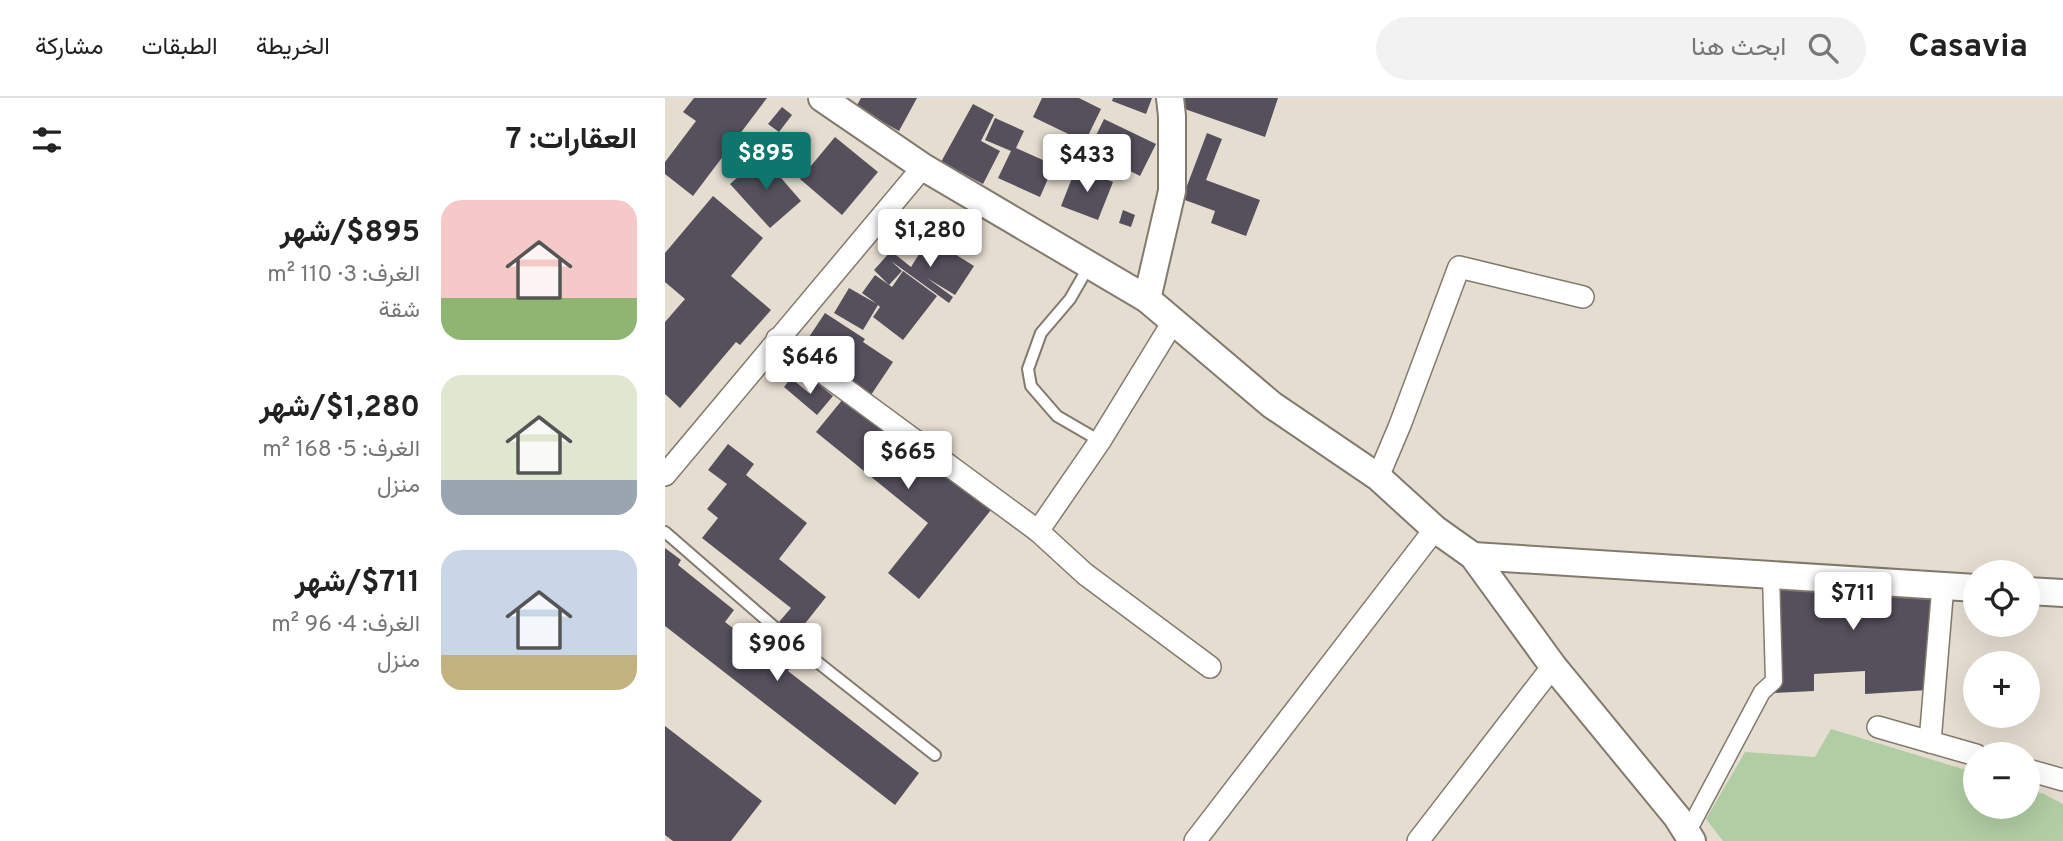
<!DOCTYPE html>
<html lang="ar">
<meta charset="utf-8">
<style>
:root{--surface:#fff;--page:#f2f2f2;--text:#222;--muted:#767676;--line:#e0e0e0;--accent:#0f766e}
body{margin:0;font-family:Overpass,Vazirmatn,sans-serif;background:var(--page);color:var(--text);direction:rtl;height:100vh;display:flex;flex-direction:column;font-size:26px;white-space:nowrap}
*{box-sizing:border-box;margin:0}
p{font-size:23px;color:var(--muted)}
.icon{flex:none;width:38px;height:38px;fill:none;stroke:currentColor;stroke-width:2;stroke-linecap:round;stroke-linejoin:round}
.map{position:relative;flex:1;overflow:hidden;direction:ltr}
.sheet{display:flex;flex-direction:column;background:var(--surface);width:665px}
.sheet>*{flex:none}
.tools{position:absolute;left:1298px;top:462px;display:grid;gap:14px}
.tools a{display:grid;place-items:center;width:77px;height:77px;border-radius:50%;background:var(--surface);box-shadow:0 7px 28px #0002;font-size:35px}
.price{position:absolute;translate:-50% -60px;padding:0 16px;border-radius:7px;background:#fff;color:#222;font-size:23px;line-height:46px;filter:drop-shadow(0 2px 4px #0008)}
.price::after{content:'';position:absolute;left:50%;top:42px;width:21px;height:16px;margin-left:-10px;background:inherit;clip-path:polygon(0 0,100% 0,50% 100%)}
.price.on{background:var(--accent);color:#fff}
ul{padding:0;list-style:none}
li{display:flex;align-items:center;gap:21px;height:175px;padding:0 28px}
li span{display:grid;place-items:center;flex:none;width:196px;height:140px;border-radius:21px;color:#555}
li>.icon{margin-inline-start:auto}
span .icon{width:84px;height:84px;fill:#fffc;stroke-width:1}
li b{font-size:30px}
h2{display:flex;justify-content:space-between;align-items:center;height:84px;padding:0 28px;font-size:30px}
header{display:flex;align-items:center;gap:42px;box-sizing:border-box;height:98px;padding:0 35px;background:var(--surface);border-bottom:2px solid var(--line)}
header strong{font-size:33px}
nav{display:flex;gap:38px;margin-inline-start:auto;font-size:24px}
.search{width:490px;height:63px;background:var(--page);display:flex;align-items:center;gap:18px;box-sizing:border-box;padding:0 24px;border-radius:38px;color:var(--muted);font-size:26px}
main{display:flex;flex:1;min-height:0}
.map>svg:first-child{display:block}
.green{fill:#b0cda3}
.building{fill:#55505c}
.lines{fill:none;stroke-linecap:round;stroke-linejoin:round}
.service-casing{stroke:#827a6e;stroke-width:14}
.pedestrian-casing{stroke:#827a6e;stroke-width:19}
.minor-casing{stroke:#827a6e;stroke-width:24}
.tertiary-casing{stroke:#827a6e;stroke-width:30}
.service{stroke:#fff;stroke-width:10}
.pedestrian{stroke:#fff;stroke-width:16}
.minor{stroke:#fff;stroke-width:21}
.tertiary{stroke:#fff;stroke-width:26}
</style>
<header>
<strong>Casavia</strong>
<div class="search"><svg class="icon" aria-label="search" viewBox="0 0 24 24"><circle cx="10" cy="10" r="6"/><path d="M15 15l6 6"/></svg>ابحث هنا</div>
<nav><a>الخريطة</a><a>الطبقات</a><a>مشاركة</a></nav>
</header>
<main>
<div class="map">
<svg width="1398" height="743" viewBox="0 0 1398 743">
<rect width="100%" height="100%" fill="#e6ddd1"/>
<path class="green" d="M1166,631L1311,675V709H1363V691L1379,696L1398,706V743H1058L1041,721L1080,654L1150,659Z"/>
<g class="building">
<path d="M29,0H102L28,98L0,76V64L31,23L18,14Z"/>
<path d="M196,0H252L234,33L191,9Z"/>
<path d="M377,0H414L436,11L420,44L368,19Z"/>
<path d="M448,0H487L481,16L447,3Z"/>
<path d="M517,0H613L600,39L514,9Z"/>
<path d="M308,6L329,17L316,43L335,53L318,86L276,64Z"/>
<path d="M117,9L127,17L114,34L103,26Z"/>
<path d="M330,20L359,33L351,50L389,67L375,99L333,80L346,53L320,42Z"/>
<path d="M439,21L491,46L475,78L424,52Z"/>
<path d="M542,35L557,41L541,82L595,102L581,138L546,125L550,113L517,101Z"/>
<path d="M170,39L213,74L177,117L135,81Z"/>
<path d="M97,58L136,103L105,130L65,86Z"/>
<path d="M411,70L448,84L433,122L396,108Z"/>
<path d="M48,98L98,140L66,178L106,212L75,247L71,244L15,310L0,296V224L20,201L0,184V155Z"/>
<path d="M458,112L470,117L466,129L454,125Z"/>
<path d="M264,140L309,168L290,197L262,180L288,199L284,205L226,163L237,173L224,187L209,172L226,153L246,169Z"/>
<path d="M238,173L272,198L238,242L208,219L215,209L213,207L198,232L169,215L184,190L212,206L197,195L210,177L227,189Z"/>
<path d="M160,215L200,241L198,244L228,264L206,297L138,248Z"/>
<path d="M126,280L144,295L152,285L168,298L152,317L119,289Z"/>
<path d="M182,296L326,412L254,501L223,475L263,425L151,334Z"/>
<path d="M63,346L89,366L81,377L142,425L114,461L161,499L131,537L114,524L126,510L37,440L53,420L42,411L62,386L43,372Z"/>
<path d="M0,450L16,462L13,467L69,512L60,524L112,564L120,554L131,562L123,573L254,675L230,707L0,528Z"/>
<path d="M1106,477L1275,488L1263,592L1200,596V573L1149,576V593L1110,595Z"/>
<path d="M0,628L97,703L66,743H8L0,737Z"/>
</g>
<g class="lines">
<defs>
<g id="service">
<path d="M424,168L405,201L376,235L363,271L366,288L392,318L435,343"/>
<path d="M0,434L122,540L270,657"/>
</g>
<path id="pedestrian" d="M1022,735L1097,594L1109,583L1106,477"/>
<g id="minor">
<path d="M112,241L373,433L420,476L545,569"/>
<path d="M0,377L258,69"/>
<path d="M713,379L735,327L794,169L918,199"/>
<path d="M373,433L435,343L508,224"/>
<path d="M1213,629L1311,657"/>
<path d="M1265,644L1278,487"/>
<path d="M1363,672L1398,682"/>
<path d="M530,743L770,431"/>
<path d="M753,743L888,568"/>
</g>
<g id="tertiary">
<path d="M157,0L258,69L482,201L607,307L713,379L770,431L808,458L888,568L1012,719L1027,743"/>
<path d="M482,201L507,93V18L505,0"/>
<path d="M808,458L1311,490"/>
<path d="M1363,493L1398,495"/>
</g>
</defs>
<use href="#service" class="service-casing"/>
<use href="#pedestrian" class="pedestrian-casing"/>
<use href="#minor" class="minor-casing"/>
<use href="#tertiary" class="tertiary-casing"/>
<use href="#service" class="service"/>
<use href="#pedestrian" class="pedestrian"/>
<use href="#minor" class="minor"/>
<use href="#tertiary" class="tertiary"/>
</g>
</svg>
<div class="tools">
<a><svg class="icon" aria-label="locate" viewBox="0 0 24 24"><circle cx="12" cy="12" r="6"/><path d="M12 2v4M12 18v4M2 12h4M18 12h4"/></svg></a>
<a>+</a>
<a>−</a>
</div>
<b class="price on" style="left:101px;top:94px">$895</b>
<b class="price" style="left:422px;top:96px">$433</b>
<b class="price" style="left:265px;top:171px">$1,280</b>
<b class="price" style="left:145px;top:298px">$646</b>
<b class="price" style="left:243px;top:393px">$665</b>
<b class="price" style="left:1188px;top:534px">$711</b>
<b class="price" style="left:112px;top:585px">$906</b>
</div>
<section class="sheet">
<h2>العقارات: 7<svg class="icon" aria-label="filters" viewBox="0 0 24 24"><path d="M4 7h16M4 17h16"/><circle cx="9" cy="7" r="2"/><circle cx="15" cy="17" r="2"/></svg></h2>
<ul>
<li><span style="background:linear-gradient(#f6c9c9 70%,#8fb573 0)"><svg class="icon" aria-label="home" viewBox="0 0 24 24"><path d="M3 11l9-7 9 7M6 9v11h12V9"/></svg></span><div><b>$895/شهر</b><p>الغرف: 3 · 110 m²</p><p>شقة</p></div></li>
<li><span style="background:linear-gradient(#dfe7d0 75%,#9aa5b1 0)"><svg class="icon" aria-label="home" viewBox="0 0 24 24"><path d="M3 11l9-7 9 7M6 9v11h12V9"/></svg></span><div><b>$1,280/شهر</b><p>الغرف: 5 · 168 m²</p><p>منزل</p></div></li>
<li><span style="background:linear-gradient(#c9d6e8 75%,#c2b280 0)"><svg class="icon" aria-label="home" viewBox="0 0 24 24"><path d="M3 11l9-7 9 7M6 9v11h12V9"/></svg></span><div><b>$711/شهر</b><p>الغرف: 4 · 96 m²</p><p>منزل</p></div></li>
</ul>
</section>
</main>
